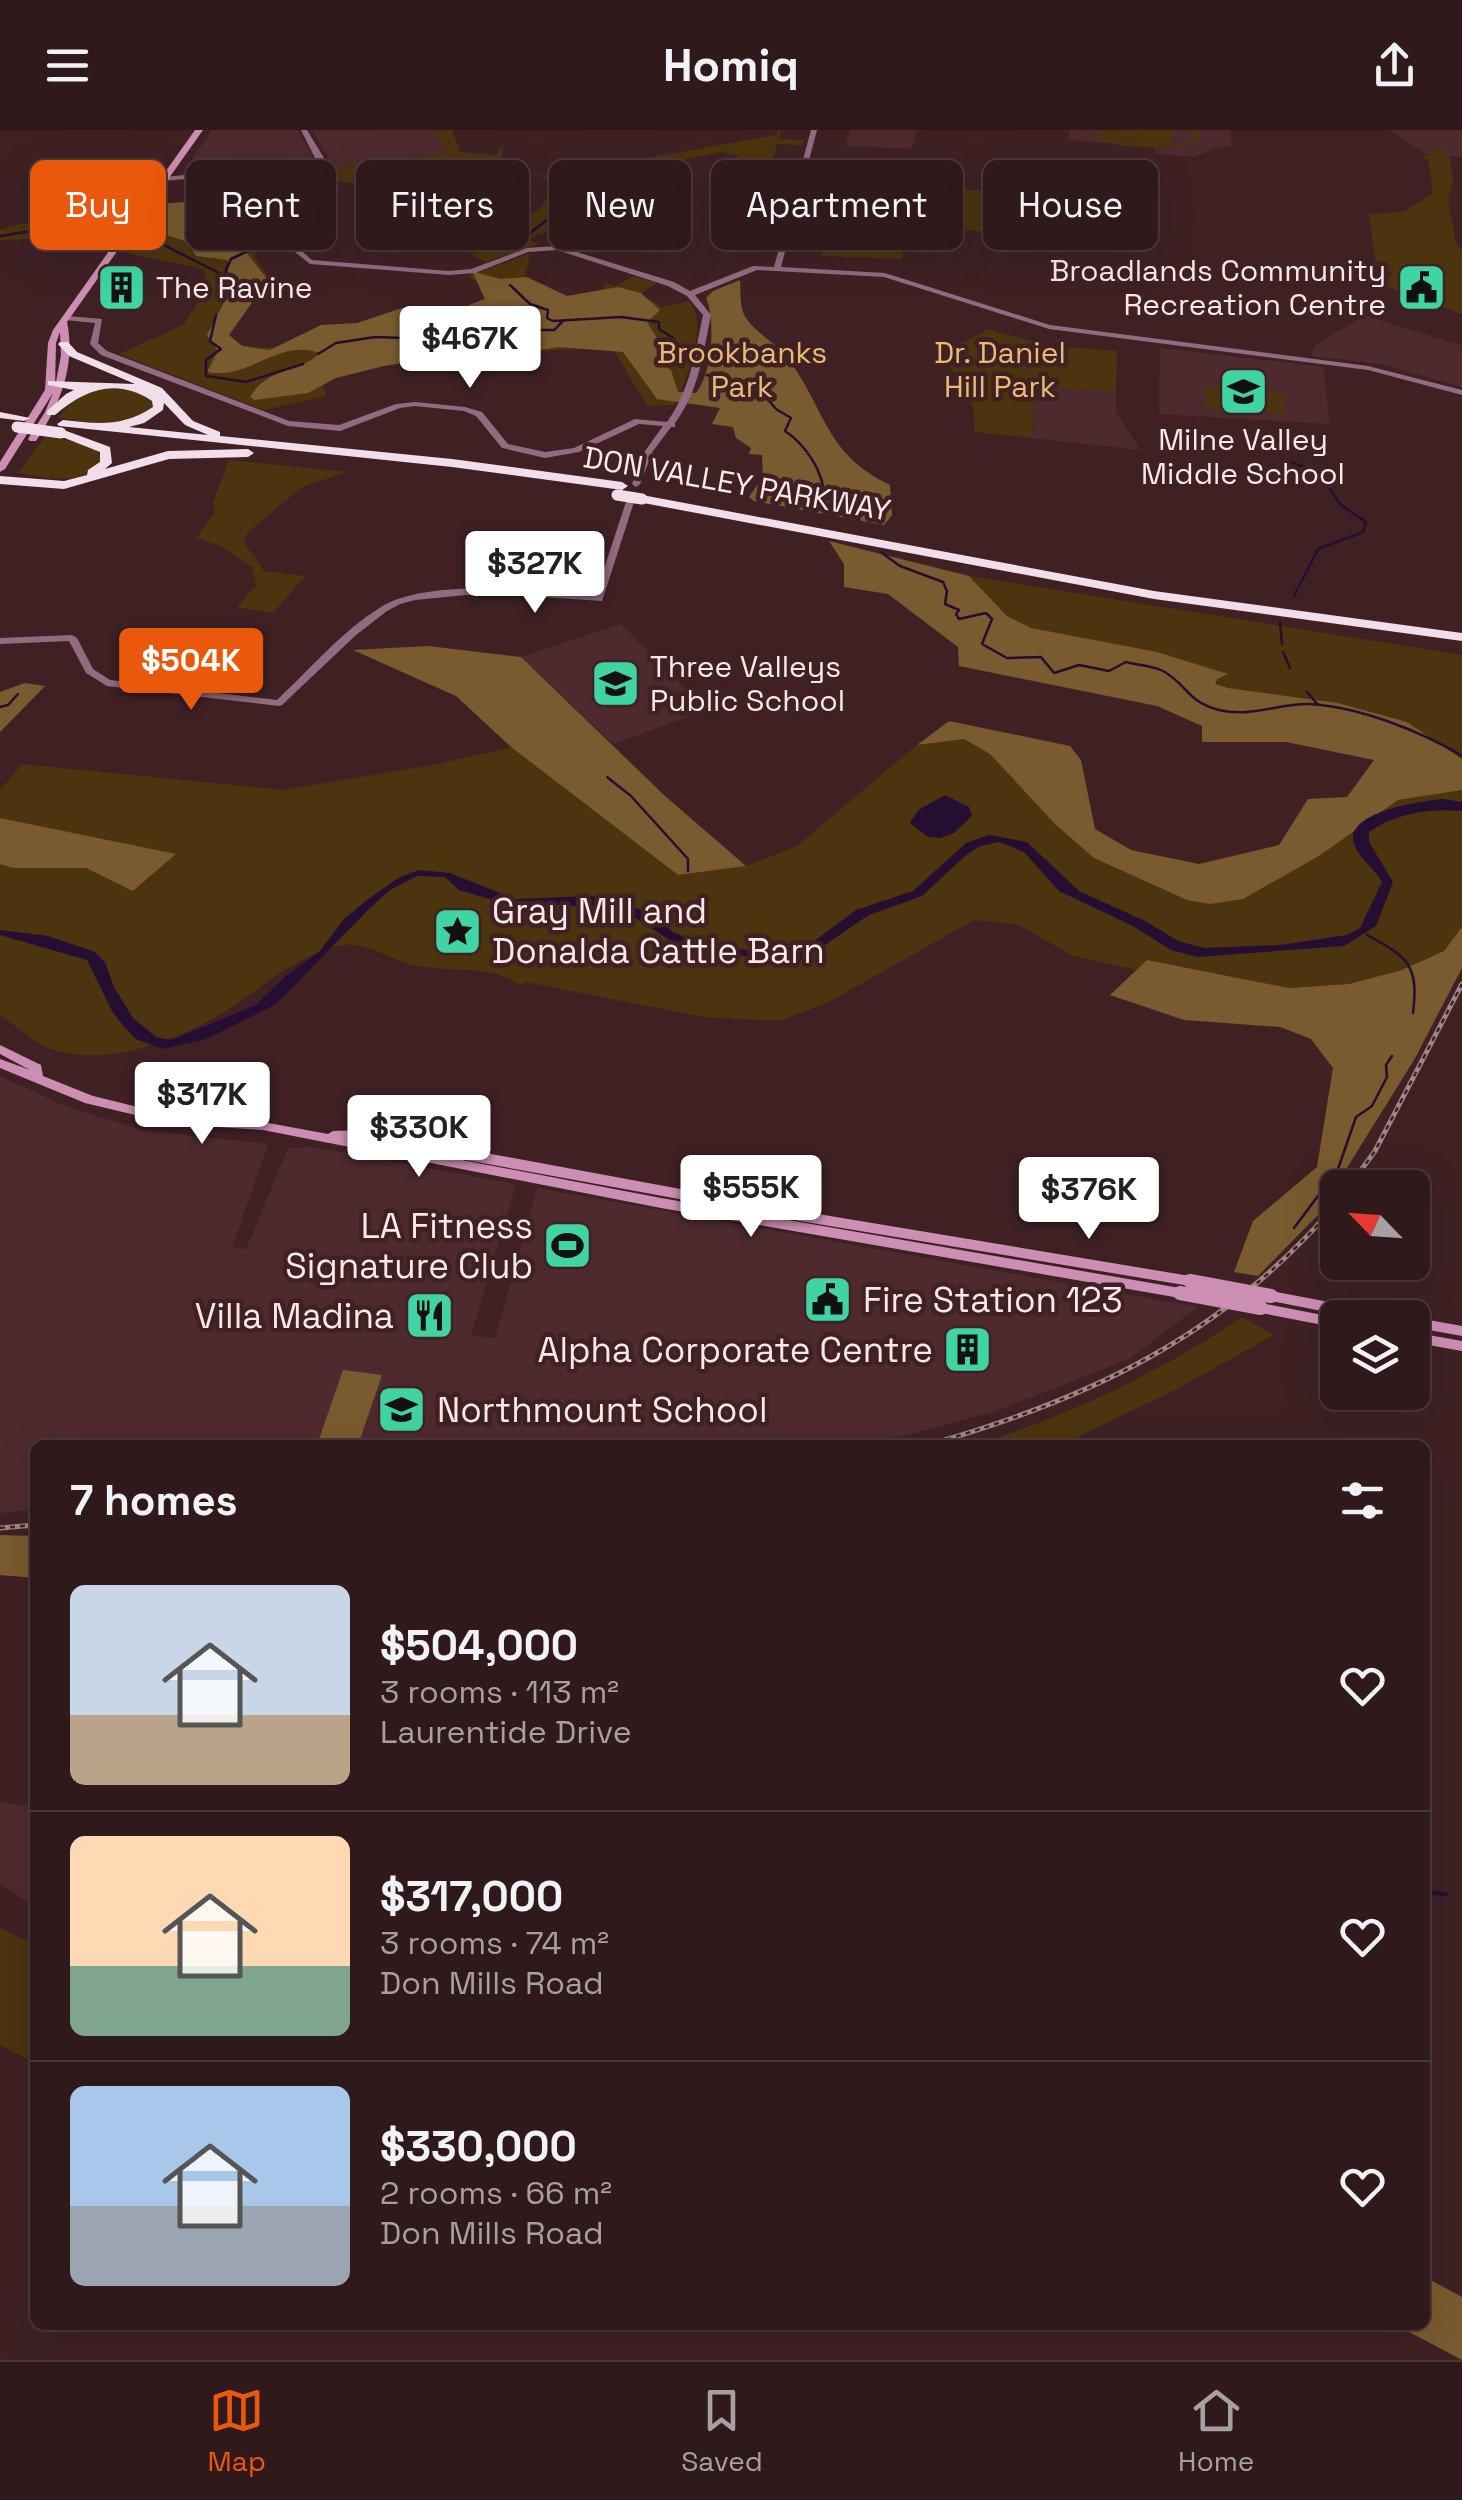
<!DOCTYPE html>
<meta charset="utf-8">
<style>
:root{--surface:#2f191b;--page:#372224;--text:#f1f3f6;--muted:#a7a0a3;--line:#4a383a;--accent:#ea580c}
body{margin:0;font-family:"Space Grotesk",sans-serif;background:var(--page);color:var(--text);height:100vh;display:flex;flex-direction:column;font-size:38px;white-space:nowrap}
*{box-sizing:border-box;margin:0}
p{font-size:32px;color:var(--muted)}
.icon{flex:none;width:55px;height:55px;fill:none;stroke:currentColor;stroke-width:2;stroke-linecap:round;stroke-linejoin:round}
.map{position:relative;flex:1;overflow:hidden}
.details{position:absolute;left:30px;top:1310px;width:1400px;height:890px;display:flex;flex-direction:column;background:var(--surface);border-radius:15px;box-shadow:0 10px 40px #0002,0 0 0 2px var(--line)}
.details>*{flex:none}
.guide{position:absolute;left:30px;top:30px;width:1402px;height:90px;display:flex;gap:20px}
.needle{width:65px;rotate:295deg}
.controls{position:absolute;left:1320px;top:1040px;display:grid;gap:20px}
.controls a{display:grid;place-items:center;width:110px;height:110px;border-radius:15px;background:var(--surface);box-shadow:0 10px 40px #0002,0 0 0 2px var(--line);font-size:50px}
.price{position:absolute;translate:-50% -85px;padding:0 22px;border-radius:10px;background:#fff;color:#222;font-size:32px;line-height:65px;filter:drop-shadow(0 2px 5px #0008)}
.price::after{content:'';position:absolute;left:50%;top:60px;width:30px;height:22px;margin-left:-15px;background:inherit;clip-path:polygon(0 0,100% 0,50% 100%)}
.price.on{background:var(--accent);color:#fff}
ul{padding:0;list-style:none}
li{display:flex;align-items:center;gap:30px;height:250px;padding:0 40px}
li+li{border-top:2px solid var(--line)}
li span{display:grid;place-items:center;flex:none;width:280px;height:200px;border-radius:15px;color:#555}
li>.icon{margin-inline-start:auto}
span .icon{width:120px;height:120px;fill:#fffc;stroke-width:1}
li b{font-size:42px}
h2{display:flex;justify-content:space-between;align-items:center;height:120px;padding:0 40px;font-size:42px}
.chip{padding:0 35px;border-radius:15px;background:var(--surface);box-shadow:0 10px 40px #0002,0 0 0 2px var(--line);font-size:35px;line-height:90px}
.chip.on{background:var(--accent);color:#fff}
header{display:flex;justify-content:space-between;align-items:center;height:130px;padding:0 40px;background:var(--surface);font-size:45px;font-weight:600}
.menu{display:flex;justify-content:space-around;align-items:center;height:140px;border-top:2px solid var(--line);background:var(--surface);font-size:28px;color:var(--muted)}
.menu a{display:grid;justify-items:center;gap:5px}
.menu .on{color:var(--accent)}
.map>svg:first-child{display:block}
.built{fill:#4e2a2e}
.green{fill:#4c340e}
.forest{fill:#7a5b2f}
.water{fill:#260d32}
.lines{fill:none;stroke-linecap:round;stroke-linejoin:round}
.stream-far1{stroke:#260d32;stroke-width:2.5}
.stream{stroke:#260d32;stroke-width:4}
.tertiary{fill:#926b81;fill-rule:evenodd}
.secondary{fill:#cd8eb3;fill-rule:evenodd}
.motorway{fill:#f2dee9;fill-rule:evenodd}
.rail-casing{stroke:#9f8688;stroke-width:5}
.rail{stroke:#3f2124;stroke-width:2.5;stroke-dasharray:5;stroke-linecap:butt}
.secondary-bridge{stroke:#cd8eb3;stroke-width:14}
.motorway-bridge{stroke:#f2dee9;stroke-width:11}
.labels{text-anchor:middle;stroke-width:9;stroke-linejoin:round;paint-order:stroke}
.far-poi-label{font-size:30px;fill:#fce8e9;stroke:#3f2124;text-anchor:start}
.far-park-label{font-size:30px;fill:#ebba76;stroke:#3f2124}
.far-street-label{font-size:30px;fill:#fce8e9;stroke:#3f2124}
.poi-label{font-size:35px;fill:#fce8e9;stroke:#3f2124;text-anchor:start}
</style>
<header><svg class="icon" aria-label="menu" viewBox="0 0 24 24"><path d="M4 6h16M4 12h16M4 18h16"/></svg>Homiq<svg class="icon" aria-label="share" viewBox="0 0 24 24"><path d="M12 15V3M7 8l5-5 5 5M5 13v7h14v-7"/></svg></header>
<div class="map">
<svg width="1462" height="2230" viewBox="0 0 1462 2230">
<rect width="100%" height="100%" fill="#3f2124"/>
<g class="built">
<path d="M212,0H298L315,31L182,44Z"/>
<path d="M312,0H433L449,23L335,39Z"/>
<path d="M850,0H917L912,19L846,16Z"/>
<path d="M1069,0H1230L1232,17L1214,18L1195,27L1155,24V17L1068,10Z"/>
<path d="M1390,0H1462V27L1427,25Z"/>
<path d="M836,53L865,55L957,59L953,74L932,73L931,77L900,80L831,77Z"/>
<path d="M1365,185L1462,216V257L1381,234L1311,226L1315,215Z"/>
<path d="M1160,218L1323,237L1330,294L1159,284Z"/>
<path d="M1033,257L1116,261V282L1140,320L1032,308Z"/>
<path d="M621,494L706,580L613,614L521,527Z"/>
<path d="M0,946L65,976L142,1000L268,1014L232,1118L246,1119L288,1018L314,1017L516,1054L471,1205L495,1208L537,1058L1198,1177L1129,1229L993,1282L904,1306L843,1315H35V1380L0,1383Z"/>
<path d="M0,1672L35,1677V1778L0,1754Z"/>
</g>
<g class="green">
<path d="M433,0H452L460,22L496,25L503,15L502,26L496,35L517,40L432,36L364,46L360,53L336,52L335,39L448,23Z"/>
<path d="M778,0H781L779,9L804,10L803,15L777,14L771,35L744,28L731,34L739,26L721,22L617,43L623,53L611,44C566,53 585,68 563,90C555,99 538,104 528,110L539,114L486,132L470,125L500,112L506,99L539,79L560,53L530,43L563,50L581,40L776,5Z"/>
<path d="M1075,0L1101,9L1154,13L1099,7L1101,0H1174L1171,15L1191,11L1194,7L1189,0H1197L1201,7C1185,26 1092,17 1075,0Z"/>
<path d="M1437,18L1445,19L1447,24L1443,26L1462,31L1450,28L1453,50L1448,70L1456,113L1462,121V184L1377,153L1392,144L1375,129L1369,84L1403,82L1433,63L1428,29L1401,28H1424L1425,24L1431,25L1430,19Z"/>
<path d="M311,39L321,41V53L295,52L289,63C258,65 222,74 200,97L207,110C237,114 261,105 292,106L289,111L263,109L254,126L272,152L244,172L225,205C232,208 239,214 247,216C279,226 443,188 480,177L488,160L468,146L531,123L522,157L574,173L600,167L605,154L616,156L633,146L657,153L640,164L662,177L689,171C710,197 686,247 675,275L647,276L613,219C570,217 538,223 497,224C439,225 378,233 322,250L326,266L264,280L119,224L183,195L207,159L204,139L125,123L154,82L185,83L210,63L250,59L255,45Z"/>
<path d="M957,59L1004,62L1023,98L1033,104L908,97L902,129L821,126L831,77L900,80L909,79L907,73L953,74Z"/>
<path d="M124,91L112,107L0,110V100L22,93Z"/>
<path d="M988,199L1044,215L1117,221L1116,261L1034,257L1032,308L975,302C975,258 961,249 932,220L966,211Z"/>
<path d="M1205,257L1284,263V284L1204,278Z"/>
<path d="M109,258L129,259L153,271L154,276C127,303 92,293 58,288L78,265Z"/>
<path d="M45,307L89,314L103,327C88,359 45,347 18,343Z"/>
<path d="M229,330L347,342L302,357L247,403L244,413L264,441L305,446L273,483L237,477L256,455L252,437L222,417L196,408L215,382L213,372Z"/>
<path d="M969,446L1462,525V629L1407,592L1338,573L1215,556L1213,549L1226,543L1031,498L1007,486Z"/>
<path d="M964,609L990,624L1094,728L1187,770L1243,769L1319,726L1398,670L1462,660V798L1444,821L1402,840L1349,854L1289,858L1147,830L1138,840L1073,826L1017,794L974,790L829,872L780,891L703,887L526,852L520,856C494,834 449,842 418,836C392,832 365,808 337,816C287,829 250,870 205,893C158,917 100,936 51,919C34,913 15,895 0,885V734L14,738H86L133,761L175,725L0,688V660L22,634L283,660L433,635L511,617L678,745L746,736L797,716L917,615Z"/>
<path d="M1242,1187L1274,1205L1177,1259L1061,1315H975C1070,1285 1159,1243 1242,1187Z"/>
<path d="M0,1798L35,1815V1933L0,1915Z"/>
</g>
<g class="forest">
<path d="M184,72L224,79L206,92L207,110L229,121L247,123L268,150L229,205L242,216L270,220L321,195L357,193L402,178L442,185L485,169L472,141L500,149L527,147L567,166L618,157L641,163L660,180L647,192L663,218L660,233L671,240L678,262L696,263C712,244 716,190 706,168L713,161L740,150C741,162 739,178 746,188C755,202 774,212 785,225C827,278 822,322 890,355L892,385L884,395L754,371L749,367L763,347L762,325L749,324L751,318L736,308L733,297L712,294L720,278L657,269L623,222L559,217L496,227L464,223L384,236L336,248L308,263L255,270L250,267C268,236 304,242 319,223C279,208 248,251 207,242L218,221L207,205L229,163L228,130L196,126L188,112L147,99L160,74Z"/>
<path d="M829,411L969,446L1007,486L1031,498L1157,522L1228,544L1217,549L1215,554L1228,558L1338,573L1407,592L1462,629V660L1398,670L1319,726L1243,769L1210,774L1187,770L1094,728L1056,695L990,624L964,609L917,615L949,591L1070,616L1081,630L1095,699L1131,720L1199,734L1279,715L1308,669L1347,667L1374,630L1286,612H1202V596L1157,576L959,536L958,517L888,464L844,457V434Z"/>
<path d="M428,516L521,527L665,666L746,736L678,745L511,617L456,566L353,520Z"/>
<path d="M25,553L45,556L0,602V562Z"/>
<path d="M0,688L176,724L133,761L86,738H13L0,734Z"/>
<path d="M1462,797V838L1414,930L1317,1086L1258,1146L1234,1142L1253,1091L1317,1037L1333,938L1311,909L1280,897L1184,890L1110,865L1147,830L1289,858L1349,854L1402,840L1444,821Z"/>
<path d="M343,1240L382,1245L358,1315H317Z"/>
<path d="M0,1405L35,1406V1448L0,1445Z"/>
<path d="M1425,2147L1462,2167V2230L1396,2195H1425Z"/>
</g>
<g class="water">
<path d="M945,665L969,677L972,686L954,703L940,708L928,707L910,693L918,680Z"/>
<path d="M1443,669L1462,672V681C1430,678 1396,683 1369,702V712L1393,752L1376,796L1344,816L1198,827L1171,820L1133,796L1059,761L1024,722L1000,712L980,716L965,726L922,766L869,785L804,829L782,831L693,819L671,811L625,781L606,777L503,773L459,760L445,747L417,746L390,760L371,777L276,874L206,909L163,919L136,909L125,898L112,881L87,830L0,805V800L48,806L95,822L105,832L114,857L133,888L156,907L171,910L256,875L286,846L320,821L344,789L367,770L398,748L419,740L450,743L515,769L591,766L619,772L655,785L673,802L696,812L764,823L786,822L809,815L856,780L913,761L966,713L989,705L1027,712L1079,761L1145,791L1178,811L1204,818L1280,815L1347,805L1360,798L1382,752C1375,739 1352,722 1353,707C1355,680 1423,671 1443,669Z"/>
</g>
<g class="lines">
<g class="stream-far1">
<path d="M0,106L58,97L108,99"/>
<path d="M148,107L221,144"/>
<path d="M510,119L548,89L569,58"/>
<path d="M224,145L231,129L250,120"/>
<path d="M510,155L530,174L548,180L547,188L553,191L621,187L659,192V199L673,208L674,232L683,237"/>
<path d="M216,185L210,211L221,219L206,230V246L246,252L303,234"/>
<path d="M318,224L336,213L375,207L464,210L483,200H554L562,192"/>
<path d="M707,245L761,261L776,279L791,288L785,301C805,314 824,342 824,366L859,390"/>
<path d="M1292,333L1316,340L1341,375L1366,392L1363,402L1318,419L1294,466"/>
<path d="M882,423L900,436L943,452L947,461L945,474L959,480L956,484L959,489L986,483L992,489L982,514L1007,528L1041,527L1054,543L1079,535L1109,541L1126,532C1137,535 1154,536 1163,541C1188,555 1186,571 1219,580C1251,588 1279,573 1310,574C1359,577 1421,601 1462,626"/>
<path d="M1280,492L1282,514"/>
<path d="M1283,522L1290,538"/>
<path d="M1307,562L1318,575"/>
<path d="M0,577L8,575L18,564"/>
<path d="M607,647L631,666L688,729V741"/>
<path d="M1367,805C1408,827 1419,835 1413,883"/>
<path d="M1294,1098L1338,1039L1356,987L1372,976L1387,947L1386,935L1392,926"/>
</g>
<path class="stream" d="M1425,1762L1446,1764"/>
<g class="tertiary">
<path d="M301,0H307L327,33L334,50L298,118L312,130L449,141L471,139L527,118L557,116L674,152L690,161L753,136L774,137L811,0H817L781,137L885,143L1050,195L1368,236L1462,260V265L1368,240L1049,199L884,147L757,140L695,165L711,185C703,224 699,261 675,293V297H671L653,321L640,354L636,357L632,354L645,321L663,296L639,294L579,322L545,328L502,318L476,286L464,281L415,276L400,278L340,301L288,296L101,225L90,214L95,193L65,190L64,188L68,186L102,189L98,213L107,221L289,291L339,295L396,274L415,272L465,277L482,282L508,314L545,322L574,318L635,289L667,292C690,261 695,223 703,185L687,166L668,156L557,120L528,122L475,143L449,145L310,134L290,118L326,50L319,36L164,51L160,49L164,47L317,32Z"/>
<path d="M630,369L634,372L602,471L526,466L466,465L415,470L400,474L387,481L356,505L282,575L279,576L107,556L86,543L69,511L0,514V508L72,505L77,508L93,539L110,550L277,570C310,539 342,501 381,477C429,448 540,460 595,466L626,372Z"/>
</g>
<g class="secondary">
<path d="M195,0H203L67,192C76,235 60,275 36,311H30L28,309L45,282L53,263L5,339L0,342V332L45,260L48,213L53,200ZM60,202L61,225L55,257L56,213Z"/>
<path d="M0,915L41,935L43,946L93,966L166,984L263,992L328,1004L333,1001L362,1000L794,1080L1190,1146L1197,1151L1190,1156L794,1090L357,1010L661,1068L1180,1158L1187,1163L1180,1168L661,1078L263,1000L173,994L85,973L0,938V929L30,940L0,924Z"/>
<path d="M1271,1161L1387,1183L1394,1188H1357L1266,1170L1264,1166L1266,1162Z"/>
<path d="M1261,1173L1338,1188V1198L1256,1182L1254,1178L1256,1174Z"/>
<path d="M1412,1187L1462,1196V1206L1412,1197V1188H1410Z"/>
<path d="M1412,1202L1462,1211V1221L1412,1212Z"/>
</g>
<g class="motorway">
<path d="M60,212H68L77,222L162,258L193,291L220,302V306L452,329L622,352L628,356L622,360L452,337L59,296L57,294L63,290C98,294 123,297 153,277L152,271C116,247 84,260 55,285H47V281L66,264L74,260L48,255V251L135,254L69,226L58,214ZM164,273L185,295L208,305L129,297L144,293L163,280Z"/>
<path d="M0,282L30,288L24,291L0,288Z"/>
<path d="M61,299L110,317L112,333L105,339L168,321L248,319L254,323L248,327L169,329L64,359L0,354V346L64,351L87,345L88,340L100,332V322L57,305L55,303Z"/>
<path d="M642,365L1154,461L1462,503V511L1154,469L638,372L636,369Z"/>
</g>
<defs>
<g id="rail">
<path d="M1348,1058L1375,1021L1462,854"/>
<path d="M927,1315C1091,1269 1226,1204 1338,1072"/>
<path d="M0,1398L35,1395"/>
</g>
</defs>
<use href="#rail" class="rail-casing"/>
<use href="#rail" class="rail"/>
<g class="secondary-bridge">
<path d="M1190,1151L1271,1166"/>
<path d="M1180,1163L1261,1178"/>
</g>
<g class="motorway-bridge">
<path d="M17,297L61,303"/>
<path d="M617,365L642,369"/>
</g>
</g>
<defs>
<symbol id="building-square" viewBox="-11 -11 22 22"><rect x="-9" y="-9" width="18" height="18" rx="4" fill="#40d4a2" stroke="#3f2124"/><path d="M-4-6H4V6H1V3H-1V6H-4ZM-2.5-4.3h1.7v1.8h-1.7ZM.8-4.3h1.7v1.8H.8ZM-2.5-1h1.7V.8h-1.7ZM.8-1h1.7V.8H.8Z" fill="#111"/></symbol>
<symbol id="civic-square" viewBox="-11 -11 22 22"><rect x="-9" y="-9" width="18" height="18" rx="4" fill="#40d4a2" stroke="#3f2124"/><path d="M-.6-6.5H3V-4.5H.6V-3L4-1V1h2V6H-6V1h2V-1L-.6-3ZM-1.2 2.5V6h2.4V2.5Z" fill="#111"/></symbol>
<symbol id="school-square" viewBox="-11 -11 22 22"><rect x="-9" y="-9" width="18" height="18" rx="4" fill="#40d4a2" stroke="#3f2124"/><path d="M0-5L7-2L0 1L-7-2ZM-4 1L0 2.5L4 1V4Q0 6-4 4Z" fill="#111"/></symbol>
<symbol id="sight-square" viewBox="-11 -11 22 22"><rect x="-9" y="-9" width="18" height="18" rx="4" fill="#40d4a2" stroke="#3f2124"/><path d="M0-6L1.8-2.2L6-1.7L2.9 1.2L3.7 5.4L0 3.3L-3.7 5.4L-2.9 1.2L-6-1.7L-1.8-2.2Z" fill="#111"/></symbol>
<symbol id="stadium-square" viewBox="-11 -11 22 22"><rect x="-9" y="-9" width="18" height="18" rx="4" fill="#40d4a2" stroke="#3f2124"/><path d="M0-5a6.5 5 0 1 0 0 10a6.5 5 0 1 0 0-10ZM-3.5-1.8h7v3.6h-7Z" fill="#111"/></symbol>
<symbol id="restaurant-square" viewBox="-11 -11 22 22"><rect x="-9" y="-9" width="18" height="18" rx="4" fill="#40d4a2" stroke="#3f2124"/><path d="M-5-6h1v4h1v-4h1v4h1v-4h1v5L-1.5 .5V6h-2V.5L-5-1ZM5-6V6H3V1.5H1.5Q1.5-4 5-6Z" fill="#111"/></symbol>
</defs>
<g fill-rule="evenodd">
<use href="#building-square" x="94" y="130" width="55" height="55"/>
<use href="#civic-square" x="1394" y="130" width="55" height="55"/>
<use href="#school-square" x="1216" y="234" width="55" height="55"/>
<use href="#school-square" x="588" y="526" width="55" height="55"/>
<use href="#sight-square" x="430" y="774" width="55" height="55"/>
<use href="#stadium-square" x="540" y="1088" width="55" height="55"/>
<use href="#civic-square" x="800" y="1142" width="55" height="55"/>
<use href="#restaurant-square" x="402" y="1158" width="55" height="55"/>
<use href="#building-square" x="940" y="1192" width="55" height="55"/>
<use href="#school-square" x="374" y="1252" width="55" height="55"/>
</g>
<g class="labels">
<g class="far-poi-label">
<text x="1386" y="151" text-anchor="end">Broadlands Community<tspan x="1386" dy="34">Recreation Centre</tspan></text>
<text x="156" y="168">The Ravine</text>
<text x="1243" y="320" text-anchor="middle">Milne Valley<tspan x="1243" dy="34">Middle School</tspan></text>
<text x="650" y="547">Three Valleys<tspan x="650" dy="34">Public School</tspan></text>
</g>
<g class="far-park-label">
<text x="742" y="233">Brookbanks<tspan x="742" dy="34">Park</tspan></text>
<text x="1000" y="233">Dr. Daniel<tspan x="1000" dy="34">Hill Park</tspan></text>
</g>
<g class="far-street-label">
<text transform="translate(737 354) rotate(10)" y="10">DON VALLEY PARKWAY</text>
</g>
<g class="poi-label">
<text x="492" y="793">Gray Mill and<tspan x="492" dy="40">Donalda Cattle Barn</tspan></text>
<text x="533" y="1108" text-anchor="end">LA Fitness<tspan x="533" dy="40">Signature Club</tspan></text>
<text x="863" y="1182">Fire Station 123</text>
<text x="394" y="1198" text-anchor="end">Villa Madina</text>
<text x="933" y="1232" text-anchor="end">Alpha Corporate Centre</text>
<text x="437" y="1292">Northmount School</text>
</g>
</g>
</svg>
<div class="controls">
<a><svg class="needle" viewBox="-14 -14 28 28"><path d="M0-13l5 13h-10z" fill="#e53935"/><path d="M0 13l5-13h-10z" fill="#a7a0a3"/></svg></a>
<a><svg class="icon" aria-label="layers" viewBox="0 0 24 24"><path d="M12 4l9 5-9 5-9-5zM3 14l9 5 9-5"/></svg></a>
</div>
<b class="price" style="left:470px;top:261px">$467K</b>
<b class="price" style="left:535px;top:486px">$327K</b>
<b class="price on" style="left:191px;top:583px">$504K</b>
<b class="price" style="left:202px;top:1017px">$317K</b>
<b class="price" style="left:419px;top:1050px">$330K</b>
<b class="price" style="left:751px;top:1110px">$555K</b>
<b class="price" style="left:1089px;top:1112px">$376K</b>
<div class="guide">
<a class="chip on">Buy</a>
<a class="chip">Rent</a>
<a class="chip">Filters</a>
<a class="chip">New</a>
<a class="chip">Apartment</a>
<a class="chip">House</a>
</div>
<section class="details">
<h2>7 homes<svg class="icon" aria-label="filters" viewBox="0 0 24 24"><path d="M4 7h16M4 17h16"/><circle cx="9" cy="7" r="2"/><circle cx="15" cy="17" r="2"/></svg></h2>
<ul>
<li><span style="background:linear-gradient(#c9d6e8 65%,#b9a48a 0)"><svg class="icon" aria-label="home" viewBox="0 0 24 24"><path d="M3 11l9-7 9 7M6 9v11h12V9"/></svg></span><div><b>$504,000</b><p>3 rooms · 113 m²</p><p>Laurentide Drive</p></div><svg class="icon" aria-label="heart" viewBox="0 0 24 24"><path d="M12 20l-8-8c-3-5 5-10 8-4 3-6 11-1 8 4z"/></svg></li>
<li><span style="background:linear-gradient(#ffd9b3 65%,#7fa58c 0)"><svg class="icon" aria-label="home" viewBox="0 0 24 24"><path d="M3 11l9-7 9 7M6 9v11h12V9"/></svg></span><div><b>$317,000</b><p>3 rooms · 74 m²</p><p>Don Mills Road</p></div><svg class="icon" aria-label="heart" viewBox="0 0 24 24"><path d="M12 20l-8-8c-3-5 5-10 8-4 3-6 11-1 8 4z"/></svg></li>
<li><span style="background:linear-gradient(#a9c7e8 60%,#9aa5b1 0)"><svg class="icon" aria-label="home" viewBox="0 0 24 24"><path d="M3 11l9-7 9 7M6 9v11h12V9"/></svg></span><div><b>$330,000</b><p>2 rooms · 66 m²</p><p>Don Mills Road</p></div><svg class="icon" aria-label="heart" viewBox="0 0 24 24"><path d="M12 20l-8-8c-3-5 5-10 8-4 3-6 11-1 8 4z"/></svg></li>
</ul>
</section>
</div>
<nav class="menu">
<a class="on"><svg class="icon" aria-label="map" viewBox="0 0 24 24"><path d="M3 6l6-2 6 2 6-2v14l-6 2-6-2-6 2zM9 4v14M15 6v14"/></svg>Map</a>
<a><svg class="icon" aria-label="saved" viewBox="0 0 24 24"><path d="M7 4h10v16l-5-4-5 4z"/></svg>Saved</a>
<a><svg class="icon" aria-label="home" viewBox="0 0 24 24"><path d="M3 11l9-7 9 7M6 9v11h12V9"/></svg>Home</a>
</nav>
